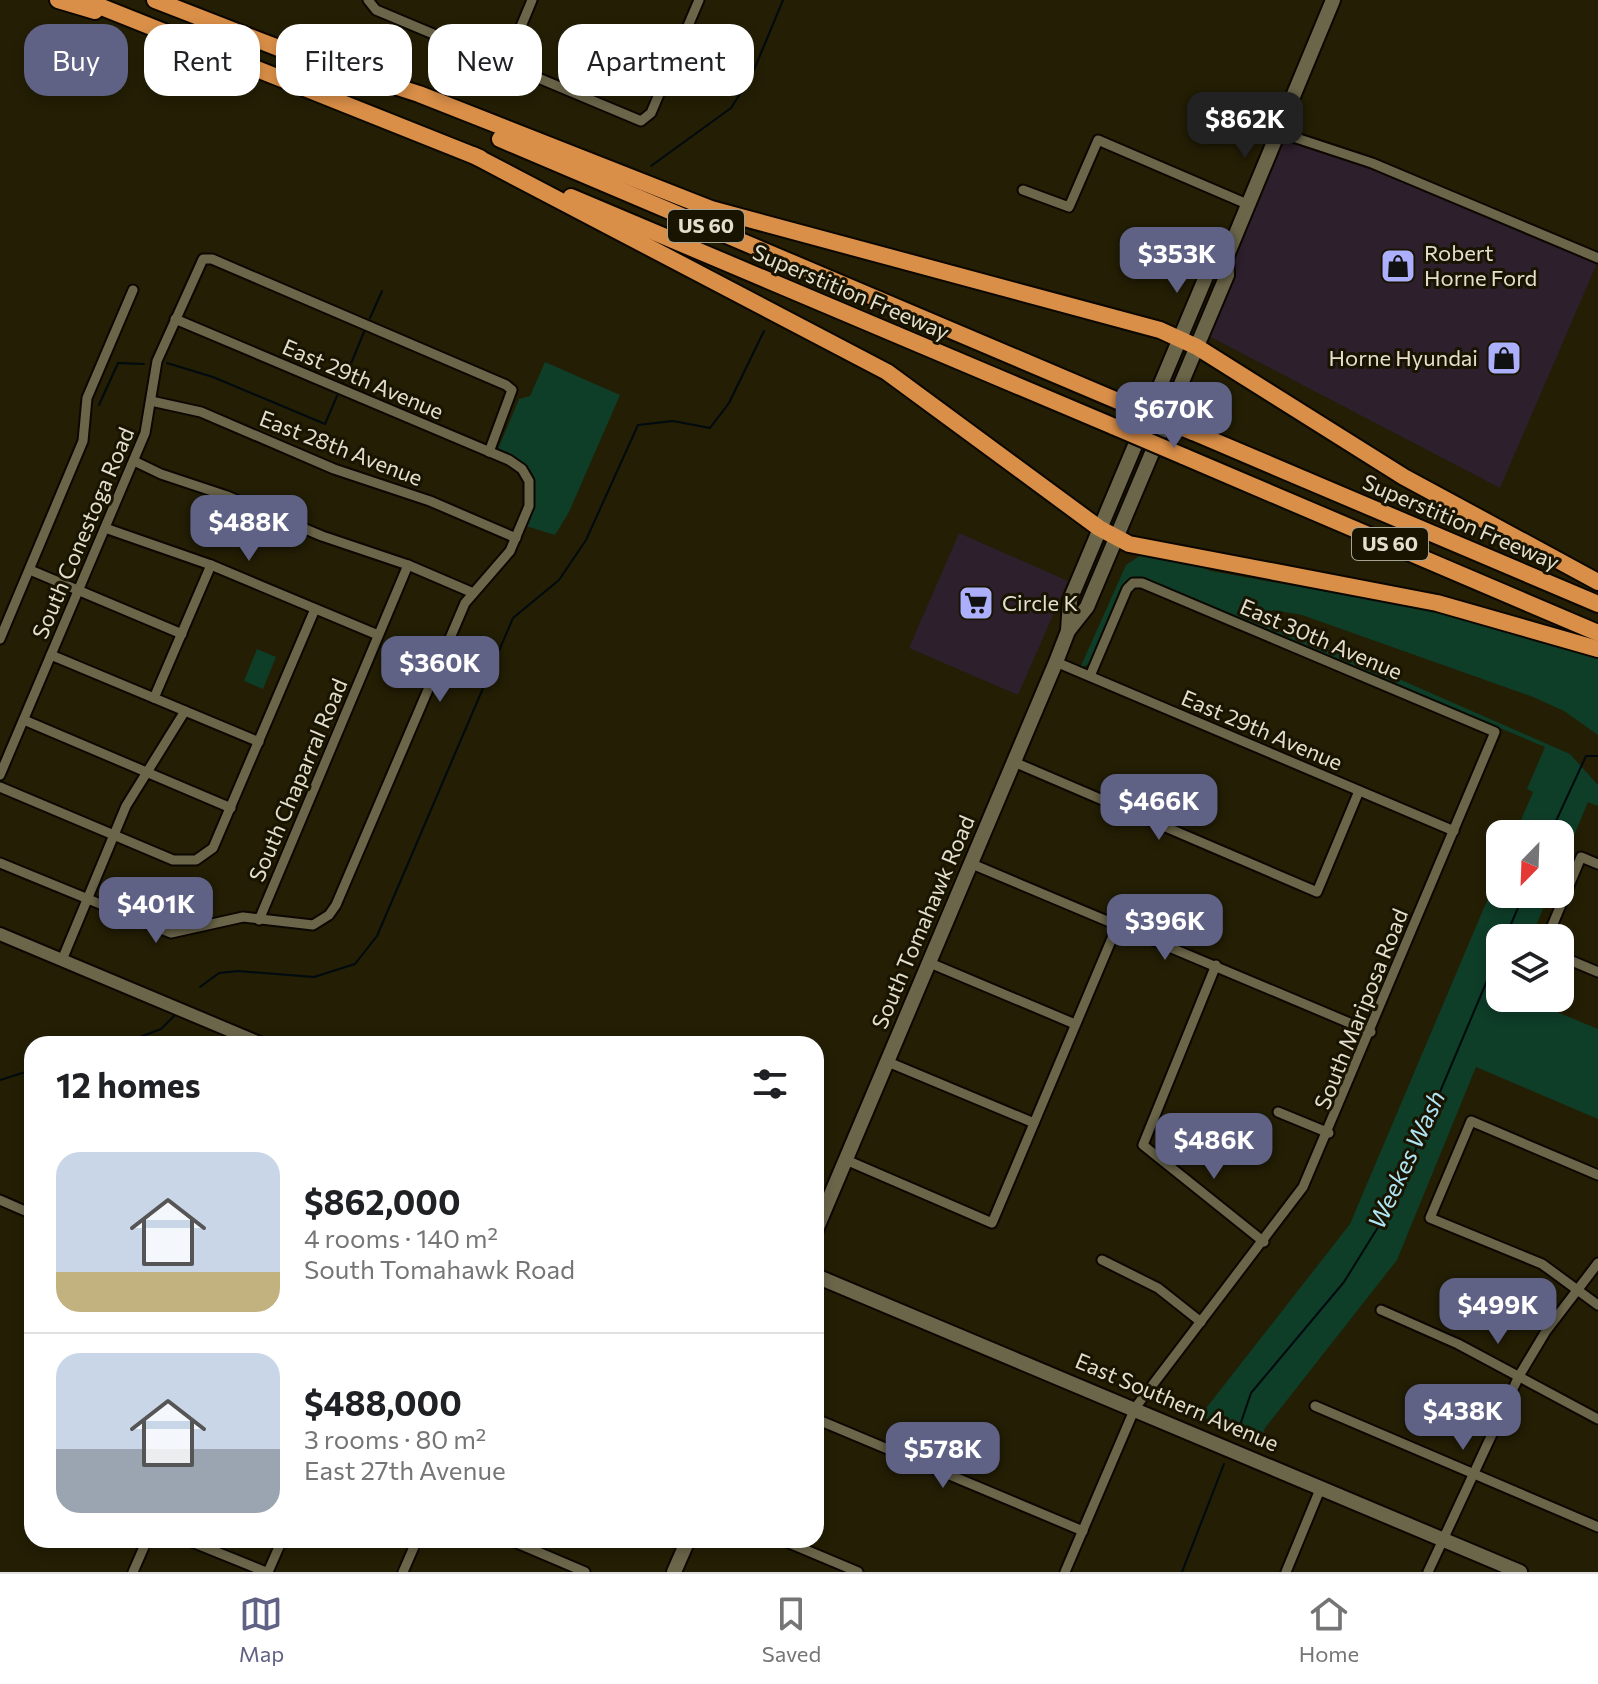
<!DOCTYPE html>
<meta charset="utf-8">
<style>
:root{--surface:#fff;--page:#f2f2f2;--text:#202124;--muted:#757577;--line:#e0e0e0;--accent:#5f6185}
body{margin:0;font-family:Commissioner,sans-serif;background:var(--page);color:var(--text);height:100vh;display:flex;flex-direction:column;font-size:30px;white-space:nowrap}
*{box-sizing:border-box;margin:0}
p{font-size:26px;color:var(--muted)}
.icon{flex:none;width:44px;height:44px;fill:none;stroke:currentColor;stroke-width:2;stroke-linecap:round;stroke-linejoin:round}
.map{position:relative;flex:1;overflow:hidden}
.drawer{position:absolute;left:24px;top:1036px;width:800px;height:512px;display:flex;flex-direction:column;background:var(--surface);border-radius:24px;box-shadow:0 4px 12px #0003}
.drawer>*{flex:none}
.hud{position:absolute;left:24px;top:24px;width:800px;height:72px;display:flex;gap:16px}
.needle{width:52px;rotate:203deg}
.buttons{position:absolute;left:1486px;top:820px;display:grid;gap:16px}
.buttons a{display:grid;place-items:center;width:88px;height:88px;border-radius:16px;background:var(--surface);box-shadow:0 4px 12px #0003;font-size:40px}
.price{position:absolute;translate:-50% -68px;padding:0 18px;border-radius:16px;background:var(--accent);color:#fff;font-size:26px;line-height:52px;filter:drop-shadow(0 2px 4px #0008)}
.price::after{content:'';position:absolute;left:50%;top:48px;width:24px;height:18px;margin-left:-12px;background:inherit;clip-path:polygon(0 0,100% 0,50% 100%)}
.price.current{background:#222;color:#fff}
ul{padding:0;list-style:none}
li{display:flex;align-items:center;gap:24px;height:200px;padding:0 32px}
li+li{border-top:2px solid var(--line)}
li span{display:grid;place-items:center;flex:none;width:224px;height:160px;border-radius:24px;color:#555}
li>.icon{margin-inline-start:auto}
span .icon{width:96px;height:96px;fill:#fffc;stroke-width:1}
li b{font-size:34px}
h2{display:flex;justify-content:space-between;align-items:center;height:96px;padding:0 32px;font-size:34px}
.pill{padding:0 28px;border-radius:24px;background:var(--surface);box-shadow:0 4px 12px #0003;font-size:28px;line-height:72px}
.pill.current{background:var(--accent);color:#fff}
.tab-bar{display:flex;justify-content:space-around;align-items:center;height:112px;border-top:2px solid var(--line);background:var(--surface);font-size:22px;color:var(--muted)}
.tab-bar a{display:grid;justify-items:center;gap:4px}
.tab-bar .current{color:var(--accent)}
.map>svg:first-child{display:block}
.commercial{fill:#2d1f2b}
.green{fill:#0e3d28}
.lines{fill:none;stroke-linecap:round;stroke-linejoin:round}
.stream{stroke:#000a0f;stroke-width:2}
.minor-casing{stroke:#0c0700;stroke-width:13}
.tertiary-casing{stroke:#0c0700;stroke-width:16}
.secondary-casing{stroke:#0c0700;stroke-width:18}
.motorway-casing{stroke:#0c0700;stroke-width:20}
.minor{stroke:#6b664a;stroke-width:9}
.tertiary{stroke:#6b664a;stroke-width:12}
.secondary{stroke:#6b664a;stroke-width:14}
.motorway{stroke:#da8f48;stroke-width:16}
.motorway-bridge-casing{stroke:#0c0700;stroke-width:20;stroke-linecap:butt}
.motorway-bridge{stroke:#da8f48;stroke-width:16}
.labels{text-anchor:middle;stroke-width:6;stroke-linejoin:round;paint-order:stroke}
.shield{fill:#191400;stroke:#a6a291;stroke-width:2}
.shield-label{font-size:20px;font-weight:bold;fill:#e2dfcf}
.poi-label{font-size:22px;fill:#e2dfcf;stroke:#191400;text-anchor:start}
.street-label{font-size:22px;fill:#e2dfcf;stroke:#191400}
.water-label{font-size:24px;font-style:italic;fill:#afe4f4;stroke:#191400}
</style>
<div class="map">
<svg width="1598" height="1572" viewBox="0 0 1598 1572">
<rect width="100%" height="100%" fill="#231e04"/>
<g class="commercial">
<path d="M1278,132L1598,261L1500,488L1203,333Z"/>
<path d="M959,533L1068,581L1018,695L909,648Z"/>
</g>
<g class="green">
<path d="M545,362L620,395L569,512L555,535L526,526L535,499L532,479L498,449L519,399L530,396Z"/>
<path d="M1150,553L1176,557L1211,571L1489,621L1598,655V735L1564,711L1533,697L1302,615L1273,610L1270,614L1276,625L1570,754L1598,785V806L1588,802L1560,869V834H1515L1533,792L1527,789L1545,747L1143,578L1123,584L1089,664L1080,668L1126,565L1141,555Z"/>
<path d="M257,649L276,657L263,689L244,681Z"/>
<path d="M1500,870V894H1549L1531,938H1500V998H1523L1598,1029V1119L1476,1067L1397,1260L1265,1428L1260,1441L1200,1416L1350,1224Z"/>
</g>
<g class="lines">
<g class="stream">
<path d="M651,166L731,108L751,77L783,0"/>
<path d="M370,318L382,291"/>
<path d="M167,363L213,377L325,424L337,396"/>
<path d="M343,383L364,332"/>
<path d="M99,405L118,363L144,364"/>
<path d="M1550,834L1586,756H1598"/>
<path d="M1505,938L1524,894"/>
<path d="M200,987L219,973L238,971L314,977L355,964L377,936L513,618L559,580L586,540L638,425L673,421L710,428L729,403L764,331"/>
<path d="M121,1044L161,1029L174,1016"/>
<path d="M0,1080L32,1070"/>
<path d="M1237,1434L1251,1393L1344,1282L1393,1203L1500,950"/>
<path d="M1182,1572L1224,1464"/>
</g>
<defs>
<g id="minor">
<path d="M368,0L376,10L641,121L651,113L699,0"/>
<path d="M505,65L532,0"/>
<path d="M1278,132L1372,163L1598,258"/>
<path d="M1023,190L1069,207L1098,140L1247,204"/>
<path d="M151,401L201,412L334,469L430,501L516,538"/>
<path d="M134,461L161,474L227,496L322,536L408,565L471,592"/>
<path d="M105,528L211,565L378,635"/>
<path d="M30,570L182,634"/>
<path d="M0,639L83,441L87,398L133,290"/>
<path d="M51,655L259,742"/>
<path d="M1056,662L1454,831"/>
<path d="M154,698L211,565"/>
<path d="M24,720L231,808"/>
<path d="M1014,762L1317,892L1359,791"/>
<path d="M0,775L145,433L157,361L203,259H212L506,385L512,390L489,452"/>
<path d="M0,787L173,860H196L213,848L315,609"/>
<path d="M0,863L171,933L243,917L313,925L329,915L336,905L465,603L510,551L529,506V481L522,469L509,460L175,319"/>
<path d="M972,864L1371,1032"/>
<path d="M259,920L408,565"/>
<path d="M1547,938L1581,857L1598,864"/>
<path d="M1560,956L1598,972"/>
<path d="M62,960L126,806L185,711"/>
<path d="M930,963L1075,1024"/>
<path d="M1216,965L1143,1145L1264,1242"/>
<path d="M230,1044L235,1032"/>
<path d="M888,1062L1034,1123"/>
<path d="M1278,1112L1329,1133"/>
<path d="M846,1160L992,1223L1118,924"/>
<path d="M1598,1175L1471,1121L1430,1218L1542,1264L1598,1305"/>
<path d="M0,1200L32,1214"/>
<path d="M1102,1260L1158,1288L1201,1322"/>
<path d="M1381,1310L1458,1344L1598,1419"/>
<path d="M1315,1406L1598,1527"/>
<path d="M816,1419L1083,1531"/>
<path d="M187,1540L266,1572"/>
<path d="M510,1540L585,1572"/>
<path d="M782,1540L858,1572"/>
<path d="M133,1572L147,1540"/>
<path d="M268,1572L282,1540"/>
<path d="M403,1572L417,1540"/>
<path d="M1065,1572L1135,1408L1303,1187L1495,732L1142,583H1133L1127,589L1090,676"/>
<path d="M1286,1572L1321,1487"/>
<path d="M1428,1572L1519,1376L1546,1331L1598,1263"/>
</g>
<path id="tertiary" d="M0,934L262,1044"/>
<g id="secondary">
<path d="M1068,631L1087,607L1227,275L1226,258L1333,0"/>
<path d="M816,1230L1056,662L1068,631L1070,600L1210,267L1226,258"/>
<path d="M816,1276L1520,1572"/>
<path d="M674,1572L688,1540"/>
</g>
<g id="motorway">
<path d="M58,0L95,11"/>
<path d="M84,0L480,158"/>
<path d="M155,0L294,54"/>
<path d="M286,51L419,94L711,209L1160,330L1197,347L1404,477L1598,582"/>
<path d="M500,139L1125,404"/>
<path d="M473,155L887,372L1099,528L1129,544L1437,603L1598,649"/>
<path d="M571,197L1115,427"/>
<path d="M1193,432L1598,604"/>
<path d="M1183,456L1598,633"/>
</g>
</defs>
<use href="#minor" class="minor-casing"/>
<use href="#tertiary" class="tertiary-casing"/>
<use href="#secondary" class="secondary-casing"/>
<use href="#motorway" class="motorway-casing"/>
<use href="#minor" class="minor"/>
<use href="#tertiary" class="tertiary"/>
<use href="#secondary" class="secondary"/>
<use href="#motorway" class="motorway"/>
<defs>
<g id="motorway-bridge">
<path d="M1125,404L1193,432"/>
<path d="M1115,427L1183,456"/>
</g>
</defs>
<use href="#motorway-bridge" class="motorway-bridge-casing"/>
<use href="#motorway-bridge" class="motorway-bridge"/>
</g>
<defs>
<symbol id="shop-square" viewBox="-11 -11 22 22"><rect x="-9" y="-9" width="18" height="18" rx="4" fill="#acaffb" stroke="#191400"/><path d="M-5-2.5h2.3a2.7 3.5 0 0 1 5.4 0H5L5.5 6h-11ZM-1.5-2.5h3a1.5 2.3 0 0 0-3 0Z" fill="#111"/></symbol>
<symbol id="supermarket-square" viewBox="-11 -11 22 22"><rect x="-9" y="-9" width="18" height="18" rx="4" fill="#acaffb" stroke="#191400"/><path d="M-6-5.5h2.5l.6 2H6L4.5 2H-2.5L-4.4-4H-6ZM-1.5 3.2a1.3 1.3 0 1 0 .1 0ZM3 3.2a1.3 1.3 0 1 0 .1 0Z" fill="#111"/></symbol>
</defs>
<g fill-rule="evenodd">
<use href="#shop-square" x="1378" y="246" width="40" height="40"/>
<use href="#shop-square" x="1484" y="338" width="40" height="40"/>
<use href="#supermarket-square" x="956" y="583" width="40" height="40"/>
</g>
<g class="labels">
<g class="shield">
<rect x="668" y="210" width="76" height="32" rx="6"/>
<rect x="1352" y="528" width="76" height="32" rx="6"/>
</g>
<g class="shield-label">
<text x="706" y="233">US 60</text>
<text x="1390" y="551">US 60</text>
</g>
<g class="poi-label">
<text x="1424" y="261">Robert<tspan x="1424" dy="25">Horne Ford</tspan></text>
<text x="1478" y="366" text-anchor="end">Horne Hyundai</text>
<text x="1002" y="611">Circle K</text>
</g>
<g class="street-label">
<text transform="translate(851 292) rotate(23)" y="8">Superstition Freeway</text>
<text transform="translate(363 379) rotate(23)" y="8">East 29th Avenue</text>
<text transform="translate(341 448) rotate(21)" y="8">East 28th Avenue</text>
<text transform="translate(1461 522) rotate(23)" y="8">Superstition Freeway</text>
<text transform="translate(83 533) rotate(-67)" y="8">South Conestoga Road</text>
<text transform="translate(1321 639) rotate(23)" y="8">East 30th Avenue</text>
<text transform="translate(1262 730) rotate(23)" y="8">East 29th Avenue</text>
<text transform="translate(298 780) rotate(-67)" y="8">South Chaparral Road</text>
<text transform="translate(923 922) rotate(-67)" y="8">South Tomahawk Road</text>
<text transform="translate(1361 1009) rotate(-68)" y="8">South Mariposa Road</text>
<text transform="translate(1177 1402) rotate(23)" y="8">East Southern Avenue</text>
</g>
<g class="water-label">
<text transform="translate(1407 1160) rotate(-65)" y="8">Weekes Wash</text>
</g>
</g>
</svg>
<div class="buttons">
<a><svg class="needle" viewBox="-14 -14 28 28"><path d="M0-13l5 13h-10z" fill="#e53935"/><path d="M0 13l5-13h-10z" fill="#757577"/></svg></a>
<a><svg class="icon" aria-label="layers" viewBox="0 0 24 24"><path d="M12 4l9 5-9 5-9-5zM3 14l9 5 9-5"/></svg></a>
</div>
<b class="price current" style="left:1245px;top:160px">$862K</b>
<b class="price" style="left:1177px;top:295px">$353K</b>
<b class="price" style="left:1174px;top:450px">$670K</b>
<b class="price" style="left:249px;top:563px">$488K</b>
<b class="price" style="left:440px;top:704px">$360K</b>
<b class="price" style="left:1159px;top:842px">$466K</b>
<b class="price" style="left:156px;top:945px">$401K</b>
<b class="price" style="left:1165px;top:962px">$396K</b>
<b class="price" style="left:1214px;top:1181px">$486K</b>
<b class="price" style="left:1498px;top:1346px">$499K</b>
<b class="price" style="left:1463px;top:1452px">$438K</b>
<b class="price" style="left:943px;top:1490px">$578K</b>
<div class="hud">
<a class="pill current">Buy</a>
<a class="pill">Rent</a>
<a class="pill">Filters</a>
<a class="pill">New</a>
<a class="pill">Apartment</a>
</div>
<section class="drawer">
<h2>12 homes<svg class="icon" aria-label="filters" viewBox="0 0 24 24"><path d="M4 7h16M4 17h16"/><circle cx="9" cy="7" r="2"/><circle cx="15" cy="17" r="2"/></svg></h2>
<ul>
<li><span style="background:linear-gradient(#c9d6e8 75%,#c2b280 0)"><svg class="icon" aria-label="home" viewBox="0 0 24 24"><path d="M3 11l9-7 9 7M6 9v11h12V9"/></svg></span><div><b>$862,000</b><p>4 rooms · 140 m²</p><p>South Tomahawk Road</p></div></li>
<li><span style="background:linear-gradient(#c9d6e8 60%,#9aa5b1 0)"><svg class="icon" aria-label="home" viewBox="0 0 24 24"><path d="M3 11l9-7 9 7M6 9v11h12V9"/></svg></span><div><b>$488,000</b><p>3 rooms · 80 m²</p><p>East 27th Avenue</p></div></li>
</ul>
</section>
</div>
<nav class="tab-bar">
<a class="current"><svg class="icon" aria-label="map" viewBox="0 0 24 24"><path d="M3 6l6-2 6 2 6-2v14l-6 2-6-2-6 2zM9 4v14M15 6v14"/></svg>Map</a>
<a><svg class="icon" aria-label="saved" viewBox="0 0 24 24"><path d="M7 4h10v16l-5-4-5 4z"/></svg>Saved</a>
<a><svg class="icon" aria-label="home" viewBox="0 0 24 24"><path d="M3 11l9-7 9 7M6 9v11h12V9"/></svg>Home</a>
</nav>
